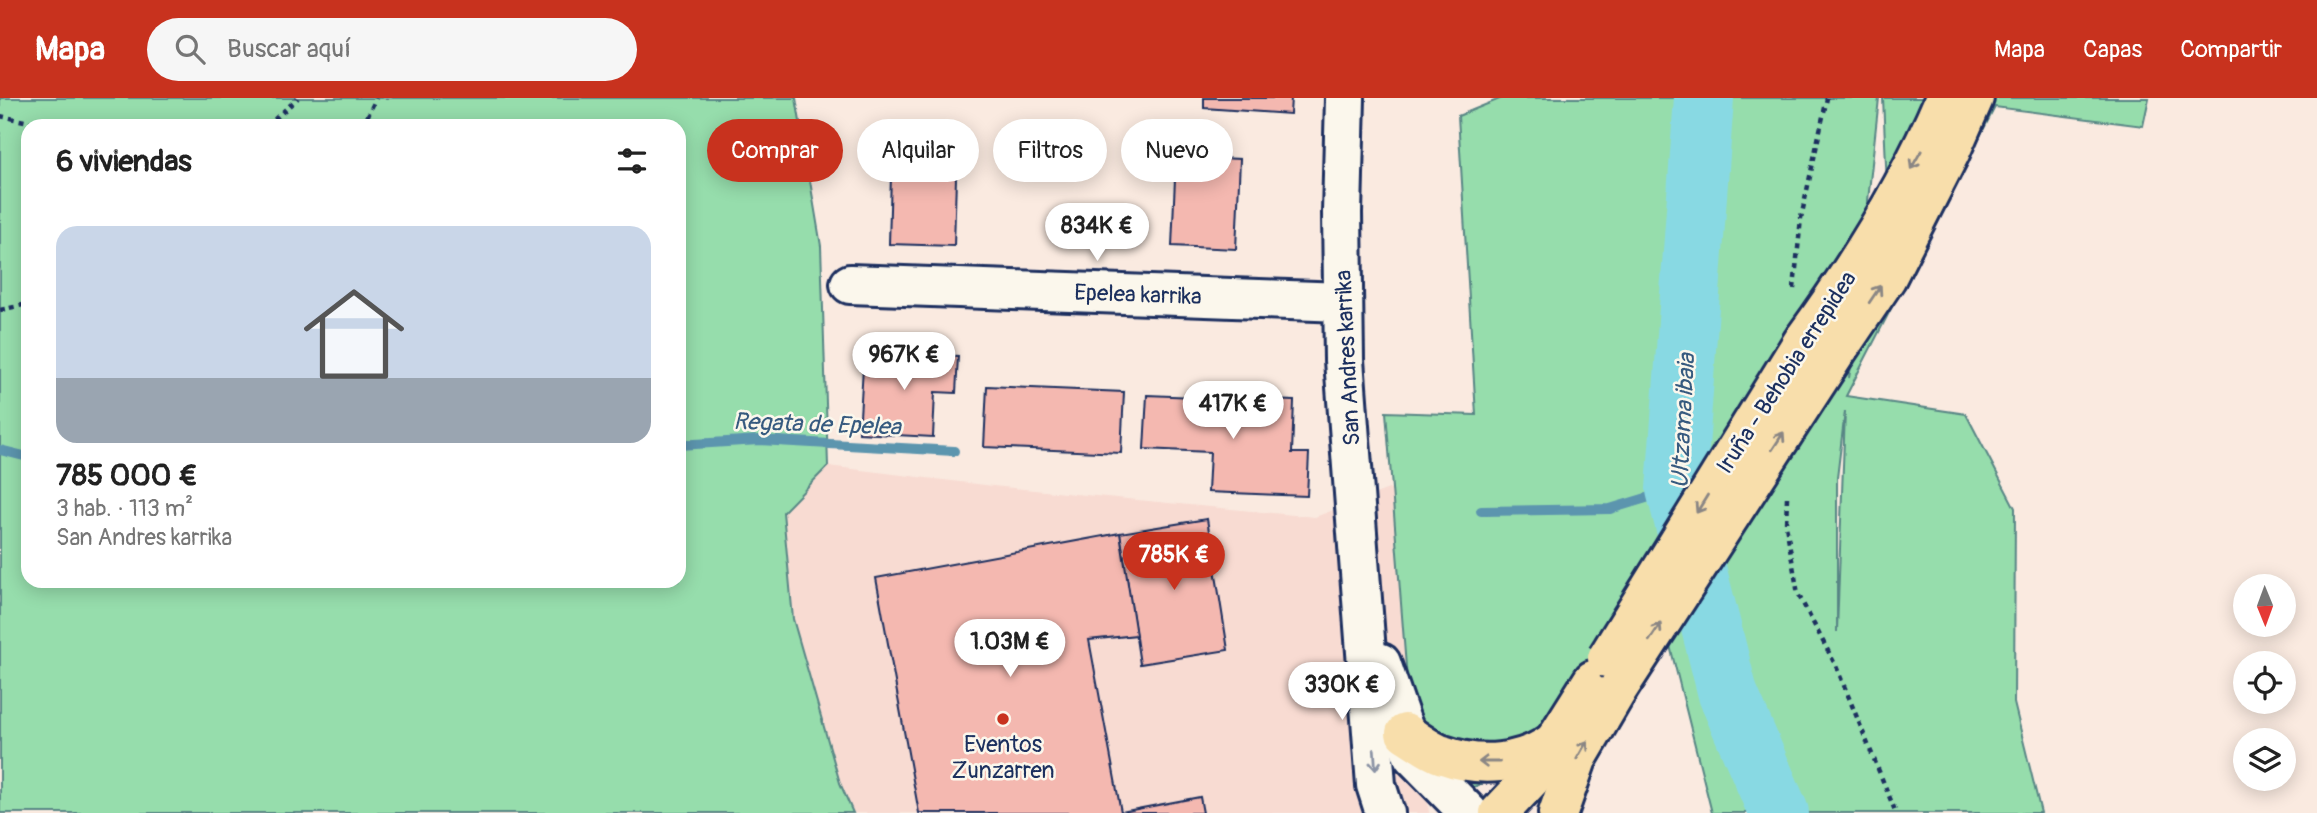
<!DOCTYPE html>
<html lang="es">
<meta charset="utf-8">
<style>
:root{--surface:#fff;--page:#f6f6f6;--text:#222;--muted:#767676;--line:#e0e0e0;--accent:#c8321e}
body{margin:0;font-family:Pangolin,sans-serif;background:var(--page);color:var(--text);height:100vh;display:flex;flex-direction:column;font-size:26px;white-space:nowrap}
*{box-sizing:border-box;margin:0}
p{font-size:23px;color:var(--muted)}
.icon{flex:none;width:38px;height:38px;fill:none;stroke:currentColor;stroke-width:2;stroke-linecap:round;stroke-linejoin:round}
.map{position:relative;flex:1;overflow:hidden}
.details{position:absolute;left:21px;top:21px;width:665px;height:469px;display:flex;flex-direction:column;background:var(--surface);border-radius:21px;box-shadow:0 4px 18px #0003}
.details>*{flex:none}
.guide{position:absolute;left:707px;top:21px;width:665px;height:63px;display:flex;gap:14px}
.needle{width:46px;rotate:179deg}
.buttons{position:absolute;left:2233px;top:476px;display:grid;gap:14px}
.buttons a{display:grid;place-items:center;width:63px;height:63px;border-radius:50%;background:var(--surface);box-shadow:0 4px 18px #0003;font-size:35px}
.price{position:absolute;translate:-50% -60px;padding:0 16px;border-radius:24px;background:#fff;color:#222;font-size:23px;line-height:46px;filter:drop-shadow(0 2px 4px #0008)}
.price::after{content:'';position:absolute;left:50%;top:42px;width:21px;height:16px;margin-left:-10px;background:inherit;clip-path:polygon(0 0,100% 0,50% 100%)}
.price.selected{background:var(--accent);color:#fff}
ul{padding:0;list-style:none}
li{display:grid;align-content:center;gap:14px;height:371px;padding:0 35px}
li+li{border-top:2px solid var(--line)}
li span{display:grid;place-items:center;height:217px;border-radius:21px;color:#555}
li>.icon{margin-inline-start:auto}
span .icon{width:126px;height:126px;fill:#fffc;stroke-width:1}
li b{font-size:30px}
h2{display:flex;justify-content:space-between;align-items:center;height:84px;padding:0 35px;font-size:30px}
.tag{padding:0 24px;border-radius:32px;background:var(--surface);box-shadow:0 4px 18px #0003;font-size:24px;line-height:63px}
.tag.selected{background:var(--accent);color:#fff}
header{display:flex;align-items:center;gap:42px;box-sizing:border-box;height:98px;padding:0 35px;background:var(--accent);color:#fff}
header strong{font-size:33px}
nav{display:flex;gap:38px;margin-inline-start:auto;font-size:24px}
.search{width:490px;height:63px;background:var(--page);display:flex;align-items:center;gap:18px;box-sizing:border-box;padding:0 24px;border-radius:38px;color:var(--muted);font-size:26px}
.map>svg:first-child{display:block}
.built{fill:#f8dbd2}
.green{fill:#96ddac;stroke:#588685;stroke-width:2;fill-rule:evenodd}
.lines{fill:none;stroke-linecap:round;stroke-linejoin:round}
.stream{stroke:#5c95ae;stroke-width:10}
.river{stroke:#88d9e3;stroke-width:60}
.building{fill:#f4b8b0;stroke:#1b2f5e;stroke-width:2}
.minor-casing{stroke:#1b2f5e;stroke-width:44}
.highway-casing{stroke:#1b2f5e;stroke-width:44}
.path{stroke:#1b2f5e;stroke-width:4.5;stroke-dasharray:5 5;stroke-linecap:butt}
.minor{stroke:#fbf7ec;stroke-width:38}
.highway{stroke:#f8deab;stroke-width:38}
.highway-bridge-casing{stroke:#1b2f5e;stroke-width:44;stroke-linecap:butt}
.highway-bridge{stroke:#f8deab;stroke-width:38}
.oneway{stroke:#8a8684}
.oneway2{stroke:#8b93a5}
.poi-dot{fill:#c8321e;stroke:#fbf7ec;stroke-width:2.5}
.labels{text-anchor:middle;stroke-width:5;stroke-linejoin:round;paint-order:stroke}
.street-label{font-size:23px;fill:#1b2f5e;stroke:#fbf7ec}
.poi-label{font-size:23px;fill:#1b2f5e;stroke:#fbf7ec}
.water-label{font-size:24px;font-style:italic;fill:#365a7f;stroke:#fbf7ec}
</style>
<header>
<strong>Mapa</strong>
<div class="search"><svg class="icon" aria-label="search" viewBox="0 0 24 24"><circle cx="10" cy="10" r="6"/><path d="M15 15l6 6"/></svg>Buscar aquí</div>
<nav><a>Mapa</a><a>Capas</a><a>Compartir</a></nav>
</header>
<div class="map">
<svg width="2317" height="715" viewBox="0 0 2317 715">
<rect width="100%" height="100%" fill="#faeae0"/>
<filter id="ink" filterUnits="userSpaceOnUse"><feTurbulence type="fractalNoise" baseFrequency=".0143" numOctaves="2"/><feDisplacementMap in="SourceGraphic" scale="14" xChannelSelector="R" yChannelSelector="G"/><feConvolveMatrix kernelMatrix="1 2 1 2 8 2 1 2 1" color-interpolation-filters="sRGB"/></filter>
<g filter="url(#ink)">
<path class="built" d="M726,367L828,368L993,388L1315,419L1394,389L1429,715H725Z"/>
<g class="green">
<path d="M0,0H796L821,148L828,368L783,414L793,521L840,685L853,715H0ZM28,28H679V483H28Z"/>
<path d="M1502,0H1879L1849,280L1868,169L1888,111L1883,0H2149L2143,28L1995,9L1846,298L1966,316L2015,410L2014,605L2041,715H1712L1648,460L1593,582L1537,632L1509,675L1461,694L1413,658L1386,314L1476,317L1458,18ZM1845,313L1837,533V534V380Z"/>
</g>
<g class="lines">
<g class="stream">
<path d="M679,347L759,342L954,353"/>
<path d="M0,352L28,359"/>
<path d="M1481,413L1610,411L1676,391"/>
</g>
<path class="river" d="M1704,0L1676,391L1728,596L1779,715"/>
</g>
<g class="building">
<path d="M1204,0H1291L1290,16L1204,10Z"/>
<path d="M1176,58L1240,61L1236,151L1172,148Z"/>
<path d="M891,77L956,79L954,148L889,146Z"/>
<path d="M864,253L958,258L956,295L935,294L933,339L859,335Z"/>
<path d="M987,288L1124,294L1121,355L984,349Z"/>
<path d="M1147,297L1294,303L1292,355H1309L1307,398L1208,394L1210,354L1144,351Z"/>
<path d="M1207,421L1228,552L1140,566L1120,435Z"/>
<path d="M1120,435L1136,537L1089,542L1121,714L1200,699L1203,715H919L876,480Z"/>
</g>
<g class="lines">
<defs>
<g id="minor">
<path d="M1345,0L1342,115L1344,262L1376,687L1385,715"/>
<path d="M850,186L1343,204"/>
<path d="M1381,565L1413,658L1469,715"/>
</g>
<g id="highway">
<path d="M1803,243C1857,169 1908,87 1944,2"/>
<path d="M1837,253L1887,179L1950,55L1974,0"/>
<path d="M1405,635C1417,642 1430,653 1443,657C1479,670 1521,667 1552,645"/>
<path d="M1499,715L1530,682L1593,582"/>
<path d="M1558,715L1577,661L1618,591"/>
</g>
</defs>
<use href="#minor" class="minor-casing"/>
<use href="#highway" class="highway-casing"/>
<g class="path">
<path d="M0,18L49,28"/>
<path d="M267,28L298,0"/>
<path d="M363,28L376,0"/>
<path d="M1794,191L1801,120L1827,0"/>
<path d="M0,212L28,206"/>
<path d="M1787,399L1786,427L1798,496L1836,568L1896,715"/>
</g>
<use href="#minor" class="minor"/>
<use href="#highway" class="highway"/>
<defs>
<g id="highway-bridge">
<path d="M1607,560L1803,243"/>
<path d="M1618,591L1837,253"/>
</g>
</defs>
<use href="#highway-bridge" class="highway-bridge-casing"/>
<use href="#highway-bridge" class="highway-bridge"/>
</g>
<defs><path id="oneway-shaft" d="M-6 0H5M1.5-3L5.5 0L1.5 3" fill="none" stroke-width="1.6" stroke-linecap="round" stroke-linejoin="round" transform="scale(1.75)"/></defs>
<g class="oneway">
<use href="#oneway-shaft" transform="translate(1916 62) rotate(120)"/>
<use href="#oneway-shaft" transform="translate(1875 196) rotate(-56)"/>
<use href="#oneway-shaft" transform="translate(1778 343) rotate(-57)"/>
<use href="#oneway-shaft" transform="translate(1702 406) rotate(122)"/>
<use href="#oneway-shaft" transform="translate(1655 534) rotate(-57)"/>
<use href="#oneway-shaft" transform="translate(1582 652) rotate(-60)"/>
<use href="#oneway-shaft" transform="translate(1489 664) rotate(-180)"/>
</g>
<use class="oneway2" href="#oneway-shaft" transform="translate(1375 662) rotate(86)"/>
</g>
<circle class="poi-dot" cx="1003" cy="621" r="7"/>
<g class="labels">
<g class="street-label">
<text transform="translate(1138 196) rotate(2)" y="8">Epelea karrika</text>
<text transform="translate(1347 260) rotate(-93)" y="8">San Andres karrika</text>
<text transform="translate(1786 274) rotate(-57)" y="8">Iruña - Behobia errepidea</text>
</g>
<g class="poi-label">
<text x="1003" y="654">Eventos<tspan x="1003" dy="26">Zunzarren</tspan></text>
</g>
<g class="water-label">
<text transform="translate(1683 323) rotate(-87)" y="8">Ultzama ibaia</text>
<text transform="translate(817 326) rotate(2)" y="8">Regata de Epelea</text>
</g>
</g>
</svg>
<div class="buttons">
<a><svg class="needle" viewBox="-14 -14 28 28"><path d="M0-13l5 13h-10z" fill="#e53935"/><path d="M0 13l5-13h-10z" fill="#767676"/></svg></a>
<a><svg class="icon" aria-label="locate" viewBox="0 0 24 24"><circle cx="12" cy="12" r="6"/><path d="M12 2v4M12 18v4M2 12h4M18 12h4"/></svg></a>
<a><svg class="icon" aria-label="layers" viewBox="0 0 24 24"><path d="M12 4l9 5-9 5-9-5zM3 14l9 5 9-5"/></svg></a>
</div>
<b class="price" style="left:1097px;top:165px">834K €</b>
<b class="price" style="left:904px;top:294px">967K €</b>
<b class="price" style="left:1233px;top:343px">417K €</b>
<b class="price selected" style="left:1174px;top:494px">785K €</b>
<b class="price" style="left:1010px;top:581px">1.03M €</b>
<b class="price" style="left:1342px;top:624px">330K €</b>
<div class="guide">
<a class="tag selected">Comprar</a>
<a class="tag">Alquilar</a>
<a class="tag">Filtros</a>
<a class="tag">Nuevo</a>
</div>
<section class="details">
<h2>6 viviendas<svg class="icon" aria-label="filters" viewBox="0 0 24 24"><path d="M4 7h16M4 17h16"/><circle cx="9" cy="7" r="2"/><circle cx="15" cy="17" r="2"/></svg></h2>
<ul>
<li><span style="background:linear-gradient(#c9d6e8 70%,#9aa5b1 0)"><svg class="icon" aria-label="home" viewBox="0 0 24 24"><path d="M3 11l9-7 9 7M6 9v11h12V9"/></svg></span><div><b>785 000 €</b><p>3 hab. · 113 m²</p><p>San Andres karrika</p></div></li>
</ul>
</section>
</div>
